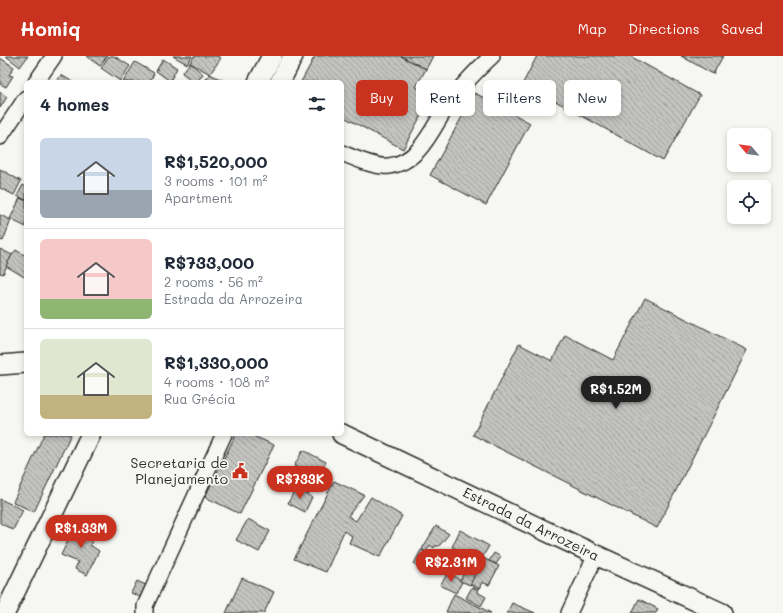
<!DOCTYPE html>
<meta charset="utf-8">
<style>
:root{--surface:#fff;--page:#f2f2f3;--text:#1f2937;--muted:#747a83;--line:#e0e1e3;--accent:#c8321e}
body{margin:0;font-family:Mali,sans-serif;background:var(--page);color:var(--text);height:100vh;display:flex;flex-direction:column;font-size:15px;white-space:nowrap}
*{box-sizing:border-box;margin:0}
p{font-size:13px;color:var(--muted)}
.icon{flex:none;width:22px;height:22px;fill:none;stroke:currentColor;stroke-width:2;stroke-linecap:round;stroke-linejoin:round}
.map{position:relative;flex:1;overflow:hidden}
.side{position:absolute;left:24px;top:24px;width:320px;height:356px;display:flex;flex-direction:column;background:var(--surface);border-radius:6px;box-shadow:0 2px 6px #0003}
.side>*{flex:none}
.hud{position:absolute;left:356px;top:24px;width:367px;height:36px;display:flex;gap:8px}
.needle{width:26px;rotate:299deg}
.controls{position:absolute;left:727px;top:72px;display:grid;gap:8px}
.controls a{display:grid;place-items:center;width:44px;height:44px;border-radius:6px;background:var(--surface);box-shadow:0 2px 6px #0003;font-size:20px}
.price{position:absolute;translate:-50% -34px;padding:0 9px;border-radius:14px;background:var(--accent);color:#fff;font-size:13px;line-height:26px;filter:drop-shadow(0 1px 2px #0008)}
.price::after{content:'';position:absolute;left:50%;top:24px;width:12px;height:9px;margin-left:-6px;background:inherit;clip-path:polygon(0 0,100% 0,50% 100%)}
.price.current{background:#222;color:#fff}
ul{padding:0;list-style:none}
li{display:flex;align-items:center;gap:12px;height:100px;padding:0 16px}
li+li{border-top:1px solid var(--line)}
li span{display:grid;place-items:center;flex:none;width:112px;height:80px;border-radius:6px;color:#555}
li>.icon{margin-inline-start:auto}
span .icon{width:48px;height:48px;fill:#fffc;stroke-width:1}
li b{font-size:17px}
h2{display:flex;justify-content:space-between;align-items:center;height:48px;padding:0 16px;font-size:17px}
.tag{padding:0 14px;border-radius:6px;background:var(--surface);box-shadow:0 2px 6px #0003;font-size:14px;line-height:36px}
.tag.current{background:var(--accent);color:#fff}
header{display:flex;align-items:center;gap:24px;box-sizing:border-box;height:56px;padding:0 20px;background:var(--accent);color:#fff}
header strong{font-size:19px}
nav{display:flex;gap:22px;margin-inline-start:auto;font-size:14px}
.map>svg:first-child{display:block}
.building{fill:url(#building-back-hatch);stroke:#2b2b2b}
.lines{fill:none;stroke-linecap:round;stroke-linejoin:round}
.minor-casing{stroke:#2b2b2b;stroke-width:18}
.major-casing{stroke:#2b2b2b;stroke-width:22}
.minor{stroke:#f6f6f2;stroke-width:15}
.major{stroke:#f6f6f2;stroke-width:19}
.labels{text-anchor:middle;stroke-width:3.5;stroke-linejoin:round;paint-order:stroke}
.poi-label{font-size:14px;fill:#2b2b2b;stroke:#f6f6f2;text-anchor:end}
.street-label{font-size:14px;fill:#2b2b2b;stroke:#f6f6f2}
</style>
<header>
<strong>Homiq</strong>
<nav><a>Map</a><a>Directions</a><a>Saved</a></nav>
</header>
<div class="map">
<svg width="783" height="557" viewBox="0 0 783 557">
<defs>
<pattern id="building-back-hatch" width="6" height="6" patternUnits="userSpaceOnUse"><rect width="6" height="6" fill="#c3c3c0"/><path d="M-1 5l2 2M0 0l6 6M5-1l2 2" fill="none" stroke="#9f9f9c"/></pattern>
</defs>
<rect width="100%" height="100%" fill="#f6f6f2"/>
<filter id="ink" filterUnits="userSpaceOnUse"><feTurbulence type="fractalNoise" baseFrequency=".025" numOctaves="2"/><feDisplacementMap in="SourceGraphic" scale="8" xChannelSelector="R" yChannelSelector="G"/><feConvolveMatrix kernelMatrix="1 2 1 2 8 2 1 2 1" color-interpolation-filters="sRGB"/></filter>
<g filter="url(#ink)">
<g class="building">
<path d="M6,0H28L20,11Z"/>
<path d="M86,0H107L100,10Z"/>
<path d="M109,0H114L130,10L120,25L101,12Z"/>
<path d="M173,0H192L187,8Z"/>
<path d="M194,0H217L221,2L210,18L190,7Z"/>
<path d="M315,0H401L426,13L416,31L432,39L403,93L342,60V26H301Z"/>
<path d="M401,0H433L426,13Z"/>
<path d="M537,0H630L700,39L663,105L523,27Z"/>
<path d="M681,0H723L713,18Z"/>
<path d="M0,2L14,11L9,19L13,20L6,31L0,28Z"/>
<path d="M163,3L177,12L170,25L156,15Z"/>
<path d="M135,6L154,17L150,26H123Z"/>
<path d="M190,7L203,18L197,26H194L182,17Z"/>
<path d="M210,18L226,26H204Z"/>
<path d="M61,19L73,26H56Z"/>
<path d="M0,36L7,41L0,52Z"/>
<path d="M475,37L530,67L486,149L430,119Z"/>
<path d="M0,113L21,125L14,139L0,132Z"/>
<path d="M23,129L26,131V144L17,140Z"/>
<path d="M20,142L26,145V171L10,163Z"/>
<path d="M0,159L11,164L3,185L0,184Z"/>
<path d="M0,193L12,199L3,218L0,217Z"/>
<path d="M16,194L26,200V222L6,210L12,199Z"/>
<path d="M645,242L747,294L657,472L473,379L519,288L552,305L565,279L613,304Z"/>
<path d="M44,378H71L34,456L13,446Z"/>
<path d="M236,378H249L274,389L240,458L205,441Z"/>
<path d="M303,394L326,406L309,438L297,432L306,416L294,410Z"/>
<path d="M334,425L364,439L348,460L356,465L371,441L402,460L380,501L349,487L352,480L344,475L326,516L294,503Z"/>
<path d="M296,432L312,441L305,456L288,447Z"/>
<path d="M0,443L23,454L13,474L0,467Z"/>
<path d="M248,463L270,475L259,496L236,484Z"/>
<path d="M76,468L95,480L90,489L99,495L87,519L75,513L78,506L61,499Z"/>
<path d="M436,470L449,478L439,490H435L434,492L430,489L426,496L422,493Z"/>
<path d="M460,474L489,490L480,505L452,491Z"/>
<path d="M421,494L434,501L427,515L414,508Z"/>
<path d="M494,497L501,501L496,508L489,505Z"/>
<path d="M483,502L499,510L489,529L482,526L479,533L470,528Z"/>
<path d="M467,511L476,516L470,529L460,525Z"/>
<path d="M449,516L462,526L456,537L440,529Z"/>
<path d="M242,522L274,536L264,557H226Z"/>
<path d="M137,525L148,530L142,542L131,537Z"/>
<path d="M472,531L478,534L477,536L486,541L481,550L466,542Z"/>
<path d="M454,538L491,557L446,556Z"/>
<path d="M639,543L658,553L656,557H632Z"/>
<path d="M512,547L535,557H507Z"/>
</g>
<g class="lines">
<defs>
<g id="minor">
<path d="M36,26L54,0"/>
<path d="M0,81L26,42"/>
<path d="M342,97C354,102 377,112 389,110C422,106 433,69 450,46C462,29 477,14 492,0"/>
<path d="M145,557V550L224,378"/>
<path d="M569,557L596,499"/>
</g>
<g id="major">
<path d="M258,26L272,0"/>
<path d="M280,26L293,0"/>
<path d="M0,309L26,307"/>
<path d="M342,378L596,499L722,557"/>
<path d="M5,557L91,378"/>
</g>
</defs>
<use href="#minor" class="minor-casing"/>
<use href="#major" class="major-casing"/>
<use href="#minor" class="minor"/>
<use href="#major" class="major"/>
</g>
</g>
<defs>
<symbol id="civic-bare" viewBox="-9 -9 18 18"><path d="M-.6-6.5H3V-4.5H.6V-3L4-1V1h2V6H-6V1h2V-1L-.6-3ZM-1.2 2.5V6h2.4V2.5Z" fill="#c8321e" stroke="#f6f6f2" stroke-width="2.5" paint-order="stroke"/></symbol>
</defs>
<g fill-rule="evenodd">
<use href="#civic-bare" x="229" y="404" width="22" height="22"/>
</g>
<g class="labels">
<g class="poi-label">
<text x="228" y="412">Secretaria de<tspan x="228" dy="16">Planejamento</tspan></text>
</g>
<g class="street-label">
<text transform="translate(531 468) rotate(26)" y="5">Estrada da Arrozeira</text>
</g>
</g>
</svg>
<div class="controls">
<a><svg class="needle" viewBox="-14 -14 28 28"><path d="M0-13l5 13h-10z" fill="#e53935"/><path d="M0 13l5-13h-10z" fill="#747a83"/></svg></a>
<a><svg class="icon" aria-label="locate" viewBox="0 0 24 24"><circle cx="12" cy="12" r="6"/><path d="M12 2v4M12 18v4M2 12h4M18 12h4"/></svg></a>
</div>
<b class="price current" style="left:616px;top:354px">R$1.52M</b>
<b class="price" style="left:300px;top:444px">R$733K</b>
<b class="price" style="left:81px;top:493px">R$1.33M</b>
<b class="price" style="left:451px;top:527px">R$2.31M</b>
<div class="hud">
<a class="tag current">Buy</a>
<a class="tag">Rent</a>
<a class="tag">Filters</a>
<a class="tag">New</a>
</div>
<section class="side">
<h2>4 homes<svg class="icon" aria-label="filters" viewBox="0 0 24 24"><path d="M4 7h16M4 17h16"/><circle cx="9" cy="7" r="2"/><circle cx="15" cy="17" r="2"/></svg></h2>
<ul>
<li><span style="background:linear-gradient(#c9d6e8 65%,#9aa5b1 0)"><svg class="icon" aria-label="home" viewBox="0 0 24 24"><path d="M3 11l9-7 9 7M6 9v11h12V9"/></svg></span><div><b>R$1,520,000</b><p>3 rooms · 101 m²</p><p>Apartment</p></div></li>
<li><span style="background:linear-gradient(#f6c9c9 75%,#8fb573 0)"><svg class="icon" aria-label="home" viewBox="0 0 24 24"><path d="M3 11l9-7 9 7M6 9v11h12V9"/></svg></span><div><b>R$733,000</b><p>2 rooms · 56 m²</p><p>Estrada da Arrozeira</p></div></li>
<li><span style="background:linear-gradient(#dfe7d0 70%,#c2b280 0)"><svg class="icon" aria-label="home" viewBox="0 0 24 24"><path d="M3 11l9-7 9 7M6 9v11h12V9"/></svg></span><div><b>R$1,330,000</b><p>4 rooms · 108 m²</p><p>Rua Grécia</p></div></li>
</ul>
</section>
</div>
